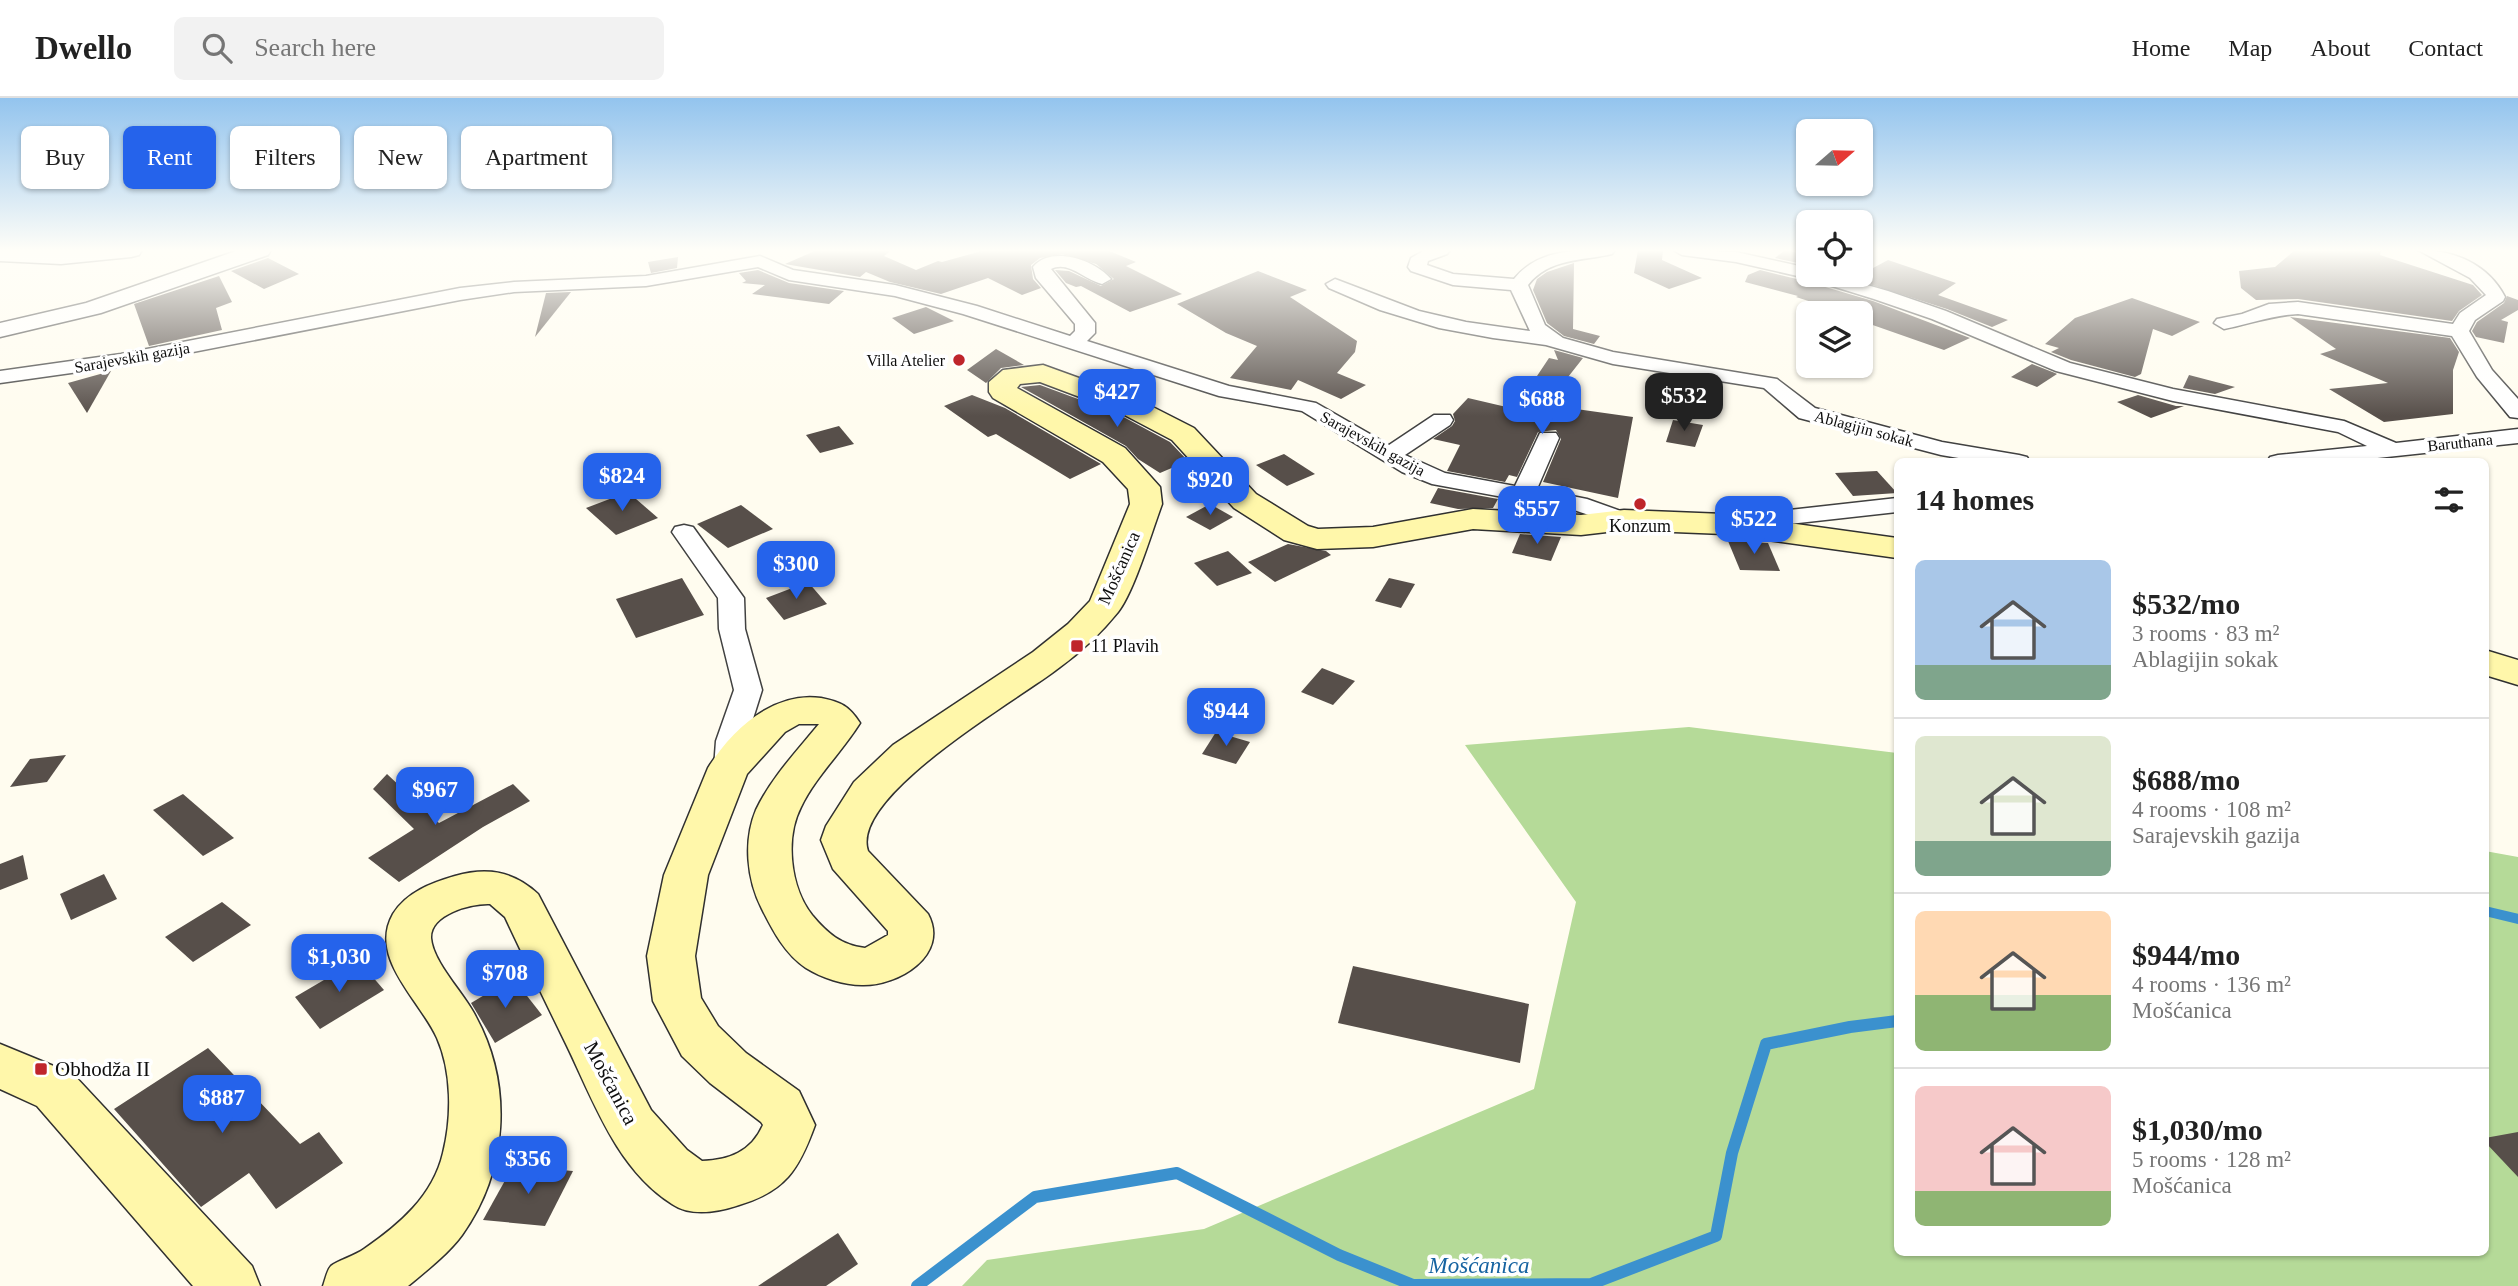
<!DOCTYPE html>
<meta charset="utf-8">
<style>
:root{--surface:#fff;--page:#f2f2f2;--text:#222;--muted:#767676;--line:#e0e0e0;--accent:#2563eb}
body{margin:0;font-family:Georgia,serif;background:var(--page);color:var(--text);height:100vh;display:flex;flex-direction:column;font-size:26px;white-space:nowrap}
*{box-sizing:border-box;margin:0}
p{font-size:23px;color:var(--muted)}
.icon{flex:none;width:38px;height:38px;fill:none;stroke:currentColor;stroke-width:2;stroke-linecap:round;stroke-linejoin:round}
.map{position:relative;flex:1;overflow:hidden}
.sheet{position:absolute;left:1894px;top:360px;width:595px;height:798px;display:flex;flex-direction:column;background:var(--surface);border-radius:10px;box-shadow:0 2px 5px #0004}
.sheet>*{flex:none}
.top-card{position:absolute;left:21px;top:28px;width:665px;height:63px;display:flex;gap:14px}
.needle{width:46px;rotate:70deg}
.controls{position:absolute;left:1796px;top:21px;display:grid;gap:14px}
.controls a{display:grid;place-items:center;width:77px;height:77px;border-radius:10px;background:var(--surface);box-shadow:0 2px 5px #0004;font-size:35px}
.price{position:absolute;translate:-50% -60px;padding:0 16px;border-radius:14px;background:var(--accent);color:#fff;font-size:23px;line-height:46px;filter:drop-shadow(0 2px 4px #0008)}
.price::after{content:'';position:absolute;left:50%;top:42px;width:21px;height:16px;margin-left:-10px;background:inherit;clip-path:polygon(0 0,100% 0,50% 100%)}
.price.active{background:#222;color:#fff}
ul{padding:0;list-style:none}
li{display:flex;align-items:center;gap:21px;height:175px;padding:0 21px}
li+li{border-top:2px solid var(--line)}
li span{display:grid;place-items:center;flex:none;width:196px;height:140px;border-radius:10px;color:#555}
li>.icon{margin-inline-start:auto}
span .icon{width:84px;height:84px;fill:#fffc;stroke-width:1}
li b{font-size:30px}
h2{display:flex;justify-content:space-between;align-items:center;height:84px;padding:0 21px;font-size:30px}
.tag{padding:0 24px;border-radius:10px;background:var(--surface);box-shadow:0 2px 5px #0004;font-size:24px;line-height:63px}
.tag.active{background:var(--accent);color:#fff}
header{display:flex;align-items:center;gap:42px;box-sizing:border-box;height:98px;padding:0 35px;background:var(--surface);border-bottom:2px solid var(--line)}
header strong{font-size:33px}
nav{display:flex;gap:38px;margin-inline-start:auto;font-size:24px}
.search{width:490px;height:63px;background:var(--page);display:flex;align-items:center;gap:18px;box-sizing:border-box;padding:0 24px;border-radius:10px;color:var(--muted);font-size:26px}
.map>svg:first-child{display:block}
.forest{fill:#b5da98}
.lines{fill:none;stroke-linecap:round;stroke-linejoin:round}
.stream-far1{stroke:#3b91ce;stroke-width:10}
.stream{stroke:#3b91ce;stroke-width:12}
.building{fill:#574f4a}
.minor-casing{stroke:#414141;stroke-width:3}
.tertiary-casing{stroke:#414141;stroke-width:3}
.secondary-casing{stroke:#303030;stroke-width:3}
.minor{fill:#fff;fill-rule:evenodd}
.tertiary{fill:#fff;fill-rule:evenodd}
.secondary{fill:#fff7aa;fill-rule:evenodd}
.poi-dot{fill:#bf252b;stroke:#fff;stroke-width:2.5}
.labels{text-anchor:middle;stroke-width:7;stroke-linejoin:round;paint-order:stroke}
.far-street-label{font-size:16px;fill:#0e0e0e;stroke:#fff}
.far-poi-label{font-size:16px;fill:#0e0e0e;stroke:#fff;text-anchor:end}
.poi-label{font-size:18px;fill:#0e0e0e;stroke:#fff}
.street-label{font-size:18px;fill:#0e0e0e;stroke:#fff}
.near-poi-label{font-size:21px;fill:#0e0e0e;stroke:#fff;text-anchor:start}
.near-street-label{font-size:21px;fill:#0e0e0e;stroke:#fff}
.near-water-label{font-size:23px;font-style:italic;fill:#1663a1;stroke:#fff}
</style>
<header>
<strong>Dwello</strong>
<div class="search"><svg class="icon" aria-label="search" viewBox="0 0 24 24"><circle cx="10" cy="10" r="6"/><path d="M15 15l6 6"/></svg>Search here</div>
<nav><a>Home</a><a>Map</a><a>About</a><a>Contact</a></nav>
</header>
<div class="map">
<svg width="2518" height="1188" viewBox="0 0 2518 1188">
<rect width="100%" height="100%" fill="#fffcef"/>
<path class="forest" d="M1689,629L1897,655V1155H2485V753L2518,759V1188H962L987,1162L1204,1131L1534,991L1576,804L1465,647Z"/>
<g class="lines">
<path class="stream-far1" d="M2485,813L2518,821"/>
<path class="stream" d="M917,1188L1035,1099L1177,1075L1339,1157L1413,1187L1591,1186L1716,1138L1732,1055L1766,946L1850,929L1897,923"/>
</g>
<g class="building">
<path d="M817,152H891L884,158L916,172L938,163L942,164L985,152H1107L1136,164L1126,168L1182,196L1130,214L1081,188L1076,189L1066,185L1055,172L1069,173L1101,188L1114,181L1096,166L1062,156L1040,160L1031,167L1033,181L1041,190L1022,197L988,180L941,196L890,184L866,174L860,179L785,166Z"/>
<path d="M1638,152H1663L1662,162L1702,180L1669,191L1634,175Z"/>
<path d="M1785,152L1808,157V167L1775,160Z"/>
<path d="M2295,152H2381L2380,157L2473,187L2482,197L2459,213L2452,223L2298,201L2256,202L2241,190L2239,173L2275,169Z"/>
<path d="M678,159L677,170L651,175L648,164Z"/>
<path d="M268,160L299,176L264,191L231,173Z"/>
<path d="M1888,162L1956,185L1938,197L2008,222L1992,229L1947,211L1841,177H1860Z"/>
<path d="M1574,165L1573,231L1600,238L1594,246L1564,238L1547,225L1533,192L1537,181L1547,174Z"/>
<path d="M758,172L789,185L844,193L829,206L752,196L765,187L742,185L746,183L739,175Z"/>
<path d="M1760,172L1805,183L1873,203L1970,240L1944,252L1867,225L1871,223L1860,219V215H1846L1796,199L1798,198L1745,184L1748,177Z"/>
<path d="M1258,173L1307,192L1290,199L1357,243L1355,254L1337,275L1366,287L1341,301L1298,282L1291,292L1230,280L1257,248L1226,235L1177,206Z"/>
<path d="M219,178L232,204L216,210L222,232L149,248L134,206Z"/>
<path d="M571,194L535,239L546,195Z"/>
<path d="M2507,198L2518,202V212L2501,222L2508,224L2504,245L2476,239L2472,233L2477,224L2504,205Z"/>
<path d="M2132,200L2200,224L2172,238L2153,231L2141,276L2135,279L2071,262L2051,254L2059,250L2045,246L2075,220Z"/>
<path d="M926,209L954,223L914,236L892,220Z"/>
<path d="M2290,219L2450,240L2459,254L2453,272V316L2384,324L2329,291L2388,285L2320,256L2336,251Z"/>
<path d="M996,251L1024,267L1001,270L986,285L967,272Z"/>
<path d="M1554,252L1583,260L1561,288L1573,291L1562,309L1633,319L1618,400L1543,384L1561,341L1556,332L1538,334L1517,379L1509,377L1505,384L1447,373L1460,347L1433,341L1452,328L1455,323L1453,316L1468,300L1515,311L1549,260L1558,262Z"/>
<path d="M2032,266L2055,275L2057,276L2037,289L2011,279Z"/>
<path d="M111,273L87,315L68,285Z"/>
<path d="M2189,277L2235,289L2215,296L2183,290Z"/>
<path d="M1040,287L1116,315L1170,344L1188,363L1160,375L1138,361L1126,348L1021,289Z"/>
<path d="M972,297L1005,310L1101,366L1070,381L996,336L988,339L944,308Z"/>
<path d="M2138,297L2176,308H2184L2151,320L2117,304Z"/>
<path d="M1673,322L1703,327L1695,349L1666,344Z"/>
<path d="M839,328L854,346L820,355L806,337Z"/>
<path d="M1284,356L1315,376L1287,388L1256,367Z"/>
<path d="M1877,373L1897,395L1853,398L1835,375Z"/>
<path d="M1438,390L1498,401L1493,410L1458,411L1430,405Z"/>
<path d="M628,394L658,420L616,437L586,410Z"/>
<path d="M1210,406L1233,419L1210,432L1186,419Z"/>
<path d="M741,407L773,431L728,450L697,426Z"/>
<path d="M1520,436L1561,439L1551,463L1512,455Z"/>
<path d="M1728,443L1768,445L1780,473L1740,472Z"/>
<path d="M1288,446L1326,453L1331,457L1275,484L1248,464Z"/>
<path d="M1228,453L1252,475L1217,488L1194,465Z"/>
<path d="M682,480L704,517L636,540L616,501Z"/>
<path d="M1389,480L1415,486L1401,510L1375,503Z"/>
<path d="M808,484L827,506L784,522L766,500Z"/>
<path d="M1322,570L1355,583L1333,607L1301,594Z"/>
<path d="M1216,634L1250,644L1236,666L1202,656Z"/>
<path d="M66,657L47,684L10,689L30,661Z"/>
<path d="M387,676L439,725L513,686L530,703L483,729L399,784L368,760L414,731L373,691Z"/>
<path d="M183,696L234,740L203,758L153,712Z"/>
<path d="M23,757L28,781L0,792V766Z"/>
<path d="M104,776L117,801L71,822L60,796Z"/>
<path d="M222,804L251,827L193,864L165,839Z"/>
<path d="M358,862L384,892L320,931L295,899Z"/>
<path d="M1353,868L1529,906L1520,965L1338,925Z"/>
<path d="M513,880L542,917L495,945L471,905Z"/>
<path d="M208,950L300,1046L319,1034L343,1065L276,1111L249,1075L201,1109L114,1011Z"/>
<path d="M2518,1034V1079L2485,1044V1040Z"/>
<path d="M513,1068L573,1073L545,1128L483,1122Z"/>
<path d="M838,1135L858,1166L826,1188H758Z"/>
</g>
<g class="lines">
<defs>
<g id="minor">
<path d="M1425,152H1450L1447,156L1428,163L1427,167L1453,176L1514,181C1539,150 1578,152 1615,152L1612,156C1582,163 1549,160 1528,187L1545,227L1563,240L1613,254L1777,281L1815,310L1942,344L2019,357L2027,359L2030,364H1982L1941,357L1799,320L1764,290L1613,266L1546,247L1493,240L1439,230L1380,212L1329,190L1326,186L1335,181L1419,213L1466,224L1530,233L1511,192L1453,187L1411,173L1408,169L1411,160Z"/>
<path d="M1673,152L1736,154L1808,170V177H1832L1888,193L1946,213L2070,265L2173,291L2344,323L2396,345L2518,331V345L2340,364H2267L2270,359L2278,357L2367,348L2338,334L2173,303L2056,273L1932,221L1874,201L1806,180L1736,164L1682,157Z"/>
<path d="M2418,152C2454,152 2488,166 2505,199L2503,203L2475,222L2469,233L2492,272L2518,301V320L2510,319L2477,279L2452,238L2298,216C2272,217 2250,226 2224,231L2214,225L2217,221L2242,216L2269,206L2298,204L2453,226L2460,215L2486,197L2470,180Z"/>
<path d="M760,158L793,172L895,187L977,208L1070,238L1075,233V226L1036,180L1033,169C1051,147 1095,162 1111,181L1102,186C1085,182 1068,162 1051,171L1095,225V235L1087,243L1229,288L1316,305L1389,347L1434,317H1450L1453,322L1450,327L1405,357L1445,375L1515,388L1540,335H1556L1559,340L1537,391L1587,401L1632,417L1636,422L1632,427L1624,429L1574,412L1432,386L1402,374L1302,313L1219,298L963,216L895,198L789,182L758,169L646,188L514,194L460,202L121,268L0,285V273L121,256L460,190L514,184L646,178Z"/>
<path d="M1897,400V414L1727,433L1719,431L1715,426L1719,421L1727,419Z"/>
<path d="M684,427L693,429L744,500L745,531L762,592L746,643L744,670L740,677L729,680L718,677L714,670L716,643L734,592L719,531L718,500L672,434L675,429Z"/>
</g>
<g id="tertiary">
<path d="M0,152H142L139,157L131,159L61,166L0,163Z"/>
<path d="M239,152H271L268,157L101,215L0,239V225L86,205Z"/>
</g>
<g id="secondary">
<path d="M1043,267L1137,301L1194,330L1256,396L1308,428L1318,431L1373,429L1473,411L1581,417L1624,412L1724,416L1897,440V460L1724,436L1624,432L1581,437L1473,431L1373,449L1317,451L1284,442L1234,410L1172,342L1117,313L1040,284L1020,286L1017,290L1125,350L1160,389L1162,406C1152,433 1134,494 1118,514C1101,535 1082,553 1060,569C1021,600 849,697 868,753L928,816C950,857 898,888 862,887C844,887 822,880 806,870C785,856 773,833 762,811C747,782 743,743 756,712C771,680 797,653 819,626H799L785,634L747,676L708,777L695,858L701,900L718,928L746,955L799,993L815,1027C799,1071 786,1093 739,1107C718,1114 691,1119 672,1106C617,1071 594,1004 567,948C546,905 525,862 505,819L490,806C472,805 430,816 431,840C433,865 465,896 476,919C513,987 508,1073 462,1137C448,1156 426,1173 408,1188H323C325,1183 327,1172 331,1168C337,1163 356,1157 364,1151C399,1127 433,1098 443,1055C452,1019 452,974 437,940C420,902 368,860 393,816C407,794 431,785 455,778C487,769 513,773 538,796L651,1012L687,1052L702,1063C729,1062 751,1054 763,1027L761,1024L710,985L682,958L653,903L647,858L664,777L708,670C731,632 774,593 821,600C841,604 849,608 860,625C842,654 816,678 801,709C785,740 790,789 812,817C827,835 841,847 865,850L888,837V833L833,771L821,742L826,728L854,684L893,647L1033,554L1068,526L1090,503L1130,406L1128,391L1103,364L993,300L989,294V284L1003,272Z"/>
<path d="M2485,552L2518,562V587L2485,577Z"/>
<path d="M0,946L73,976L252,1168L260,1188H193L37,1008L0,991Z"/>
</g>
</defs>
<use href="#minor" class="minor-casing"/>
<use href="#tertiary" class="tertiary-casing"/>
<use href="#secondary" class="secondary-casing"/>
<use href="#minor" class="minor"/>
<use href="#tertiary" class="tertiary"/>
<use href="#secondary" class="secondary"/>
</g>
<linearGradient id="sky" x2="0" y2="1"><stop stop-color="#93c4ee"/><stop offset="0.48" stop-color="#fffef8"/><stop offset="1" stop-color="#fffef8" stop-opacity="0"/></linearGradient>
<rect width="2518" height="318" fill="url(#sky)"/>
<g class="poi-dot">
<circle cx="959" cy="262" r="7"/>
<circle cx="1640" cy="406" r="7"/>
<rect x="1070" y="541" width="14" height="14" rx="3.5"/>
<rect x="34" y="964" width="14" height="14" rx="3.5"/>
</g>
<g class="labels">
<g class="far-street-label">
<text transform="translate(132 259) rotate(-10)" y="6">Sarajevskih gazija</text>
<text transform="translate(1864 330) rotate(15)" y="6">Ablagijin sokak</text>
<text transform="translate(2460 344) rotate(-6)" y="6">Baruthana</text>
<text transform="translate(1373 345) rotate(29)" y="6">Sarajevskih gazija</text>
</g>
<g class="far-poi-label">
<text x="945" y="268">Villa Atelier</text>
</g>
<g class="poi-label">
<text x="1640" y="434">Konzum</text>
<text x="1091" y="554" text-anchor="start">11 Plavih</text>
</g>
<g class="street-label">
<text transform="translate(1119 470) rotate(-66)" y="6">Mošćanica</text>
</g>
<g class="near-poi-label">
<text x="55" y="978">Obhodža II</text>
</g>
<g class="near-street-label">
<text transform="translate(611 985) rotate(62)" y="7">Mošćanica</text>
</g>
<g class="near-water-label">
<text x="1479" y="1175">Mošćanica</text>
</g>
</g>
</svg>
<div class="controls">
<a><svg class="needle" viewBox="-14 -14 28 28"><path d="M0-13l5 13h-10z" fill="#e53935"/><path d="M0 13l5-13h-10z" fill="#767676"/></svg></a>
<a><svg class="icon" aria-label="locate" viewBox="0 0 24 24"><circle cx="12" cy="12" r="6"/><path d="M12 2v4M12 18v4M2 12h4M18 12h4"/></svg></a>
<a><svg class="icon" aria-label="layers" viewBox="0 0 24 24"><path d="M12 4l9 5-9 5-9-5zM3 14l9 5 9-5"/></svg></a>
</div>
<b class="price" style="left:1117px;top:331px">$427</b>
<b class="price active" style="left:1684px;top:335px">$532</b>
<b class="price" style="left:1542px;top:338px">$688</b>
<b class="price" style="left:622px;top:415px">$824</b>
<b class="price" style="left:1210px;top:419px">$920</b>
<b class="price" style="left:1537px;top:448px">$557</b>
<b class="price" style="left:1754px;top:458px">$522</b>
<b class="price" style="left:796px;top:503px">$300</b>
<b class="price" style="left:1226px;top:650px">$944</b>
<b class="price" style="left:435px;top:729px">$967</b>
<b class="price" style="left:339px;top:896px">$1,030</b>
<b class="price" style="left:505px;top:912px">$708</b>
<b class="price" style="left:222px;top:1037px">$887</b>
<b class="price" style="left:528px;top:1098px">$356</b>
<div class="top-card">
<a class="tag">Buy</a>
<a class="tag active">Rent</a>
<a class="tag">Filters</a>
<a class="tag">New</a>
<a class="tag">Apartment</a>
</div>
<section class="sheet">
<h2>14 homes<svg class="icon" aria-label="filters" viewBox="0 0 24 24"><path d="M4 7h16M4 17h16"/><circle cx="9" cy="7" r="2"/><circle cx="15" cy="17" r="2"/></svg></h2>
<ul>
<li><span style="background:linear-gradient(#a9c7e8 75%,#7fa58c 0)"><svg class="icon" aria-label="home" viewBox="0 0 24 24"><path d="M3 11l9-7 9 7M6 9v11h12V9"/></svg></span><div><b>$532/mo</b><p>3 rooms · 83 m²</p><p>Ablagijin sokak</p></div></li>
<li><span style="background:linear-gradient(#dfe7d0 75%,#7fa58c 0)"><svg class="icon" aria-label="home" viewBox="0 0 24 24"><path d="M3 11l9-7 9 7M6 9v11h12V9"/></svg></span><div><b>$688/mo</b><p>4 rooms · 108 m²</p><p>Sarajevskih gazija</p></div></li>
<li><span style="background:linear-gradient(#ffd9b3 60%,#8fb573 0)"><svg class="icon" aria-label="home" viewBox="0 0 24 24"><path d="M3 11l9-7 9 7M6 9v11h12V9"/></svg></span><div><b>$944/mo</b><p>4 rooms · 136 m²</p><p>Mošćanica</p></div></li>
<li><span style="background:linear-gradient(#f6c9c9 75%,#8fb573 0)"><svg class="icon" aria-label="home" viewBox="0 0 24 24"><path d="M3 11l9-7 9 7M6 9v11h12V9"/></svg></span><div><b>$1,030/mo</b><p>5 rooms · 128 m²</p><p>Mošćanica</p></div></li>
</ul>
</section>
</div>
